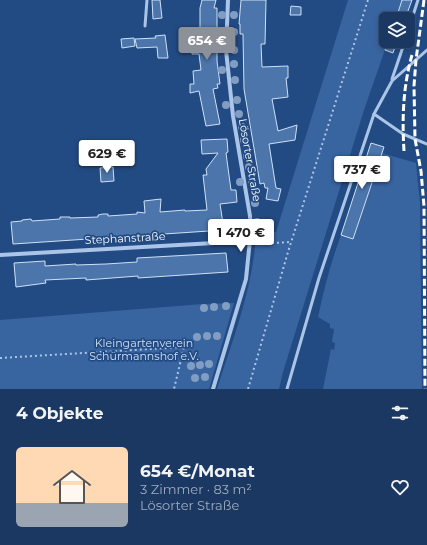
<!DOCTYPE html>
<html lang="de">
<meta charset="utf-8">
<style>
:root{--surface:#1a3862;--page:#27436b;--text:#f1f3f6;--muted:#9facbe;--line:#385277;--accent:#8c9099}
body{margin:0;font-family:Montserrat,sans-serif;background:var(--page);color:var(--text);height:100vh;display:flex;flex-direction:column;font-size:15px;white-space:nowrap}
*{box-sizing:border-box;margin:0}
p{font-size:13px;color:var(--muted)}
.icon{flex:none;width:22px;height:22px;fill:none;stroke:currentColor;stroke-width:2;stroke-linecap:round;stroke-linejoin:round}
.map{position:relative;height:389px;overflow:hidden}
.side{display:flex;flex-direction:column;background:var(--surface);flex:1}
.side>*{flex:none}
.fabs{position:absolute;left:379px;top:12px;display:grid;gap:8px}
.fabs a{display:grid;place-items:center;width:36px;height:36px;border-radius:6px;background:var(--surface);box-shadow:0 2px 6px #0003,0 0 0 1px var(--line);font-size:20px}
.price{position:absolute;translate:-50% -34px;padding:0 9px;border-radius:4px;background:#fff;color:#222;font-size:13px;line-height:26px;filter:drop-shadow(0 1px 2px #0008)}
.price::after{content:'';position:absolute;left:50%;top:24px;width:12px;height:9px;margin-left:-6px;background:inherit;clip-path:polygon(0 0,100% 0,50% 100%)}
.price.active{background:var(--accent);color:#fff}
ul{padding:0;list-style:none}
li{display:flex;align-items:center;gap:12px;height:100px;padding:0 16px}
li span{display:grid;place-items:center;flex:none;width:112px;height:80px;border-radius:6px;color:#555}
li>.icon{margin-inline-start:auto}
span .icon{width:48px;height:48px;fill:#fffc;stroke-width:1}
li b{font-size:17px}
h2{display:flex;justify-content:space-between;align-items:center;height:48px;padding:0 16px;font-size:17px}
.map>svg:first-child{display:block}
.green{fill:#3864a0}
.building{fill:#4b75ab;stroke:#cfe0f6}
.lines{fill:none;stroke-linecap:round;stroke-linejoin:round}
.path{stroke:#abc5e8;stroke-width:2;stroke-dasharray:2 3;stroke-linecap:butt}
.lane{stroke:#abc5e8;stroke-width:3}
.street{stroke:#abc5e8;stroke-width:4}
.rail{stroke:#fff;stroke-width:3;stroke-dasharray:7 3;stroke-linecap:butt}
.tree{fill:#829dc2}
.labels{text-anchor:middle;stroke-width:3.5;stroke-linejoin:round;paint-order:stroke}
.street-label{font-size:11px;fill:#fff;stroke:#234b83}
.park-label{font-size:11px;fill:#cfe0f6;stroke:#234b83}
</style>
<div class="map">
<svg width="427" height="389" viewBox="0 0 427 389">
<rect width="100%" height="100%" fill="#234b83"/>
<g class="green">
<path d="M348,0H402L396,19H386V41H388L364,110L283,372L279,389H217C233,339 253,288 256,235L276,232Z"/>
<path d="M382,153L416,163L420,204L422,389H323L331,349L334,350L335,343L332,342L334,329L330,328V324L318,317C324,289 331,262 341,235L353,239Z"/>
<path d="M234,303L209,389H0V320L203,304Z"/>
</g>
<g class="building">
<path d="M152,0H160L162,18L153,19Z"/>
<path d="M202,0H216L214,8H217V61L220,84H217L218,88L213,89L220,124L206,126L199,91L190,93V84H194L193,71L201,70L199,54H192V31L200,34V8Z"/>
<path d="M241,0H266L265,44H261L262,67L288,66V78H286L288,97L272,99L278,131L297,125L295,140L269,144L276,188L281,189L278,201L266,199L268,188H265L264,183L260,184L244,89L243,34H240V24H239Z"/>
<path d="M402,0H412L405,19H396Z"/>
<path d="M291,6L301,7V15H290Z"/>
<path d="M165,35L168,58H158L157,47L137,48L135,39L156,38L155,36Z"/>
<path d="M134,38L135,46L122,48L121,39Z"/>
<path d="M388,41H397L393,53L385,50Z"/>
<path d="M227,139L228,152L226,153L231,190H236L237,202L220,204L224,230L13,244L11,222L22,221V220L31,219L32,221L60,219V217H70V218L98,217V215L103,214H108V216L137,214V212L145,213L144,201L161,199L160,212L185,210V211L207,210L203,175H207L206,169L218,153L202,154L201,140Z"/>
<path d="M371,143L384,147L353,239L341,235Z"/>
<path d="M113,167L114,181L101,182L100,168Z"/>
<path d="M226,253L228,272L138,278V276L86,280V278L45,280L46,283L16,287L14,263L45,261V266L76,264V265L106,264L137,262V258Z"/>
</g>
<g class="lines">
<g class="path">
<path d="M257,244L291,242"/>
<path d="M0,358L184,347L174,389"/>
<path d="M248,389L288,252L368,0"/>
</g>
<g class="lane">
<path d="M145,26L147,0"/>
<path d="M408,31L418,0"/>
<path d="M392,79L405,41"/>
<path d="M374,114L403,134L427,144"/>
<path d="M287,389L319,278L374,114L392,81L427,50"/>
</g>
<g class="street">
<path d="M0,255L250,241"/>
<path d="M213,389L246,279L251,230L250,216L233,116L226,50L228,0"/>
</g>
<g class="rail">
<path d="M424,0L416,60L414,86L415,139L421,171L424,206L425,389"/>
<path d="M404,151C402,118 403,87 412,55"/>
</g>
</g>
<g class="tree">
<circle cx="222" cy="15" r="4"/>
<circle cx="234" cy="15" r="4"/>
<circle cx="234" cy="32" r="4"/>
<circle cx="234" cy="50" r="4"/>
<circle cx="234" cy="64" r="4"/>
<circle cx="222" cy="70" r="4"/>
<circle cx="235" cy="80" r="4"/>
<circle cx="237" cy="100" r="4"/>
<circle cx="226" cy="105" r="4"/>
<circle cx="239" cy="114" r="4"/>
<circle cx="242" cy="127" r="4"/>
<circle cx="244" cy="140" r="4"/>
<circle cx="247" cy="156" r="4"/>
<circle cx="249" cy="167" r="4"/>
<circle cx="252" cy="181" r="4"/>
<circle cx="240" cy="182" r="4"/>
<circle cx="255" cy="203" r="4"/>
<circle cx="257" cy="222" r="4"/>
<circle cx="245" cy="225" r="4"/>
<circle cx="226" cy="306" r="4"/>
<circle cx="214" cy="307" r="4"/>
<circle cx="204" cy="308" r="4"/>
<circle cx="207" cy="336" r="4"/>
<circle cx="217" cy="336" r="4"/>
<circle cx="197" cy="337" r="4"/>
<circle cx="209" cy="364" r="4"/>
<circle cx="200" cy="365" r="4"/>
<circle cx="191" cy="366" r="4"/>
<circle cx="205" cy="377" r="4"/>
<circle cx="195" cy="378" r="4"/>
</g>
<g class="labels">
<g class="street-label">
<text transform="translate(250 160) rotate(80)" y="4">Lösorter Straße</text>
<text transform="translate(125 238) rotate(-3)" y="4">Stephanstraße</text>
</g>
<g class="park-label">
<text x="144" y="347">Kleingartenverein<tspan x="144" dy="13">Schürmannshof e.V.</tspan></text>
</g>
</g>
</svg>
<div class="fabs">
<a><svg class="icon" aria-label="layers" viewBox="0 0 24 24"><path d="M12 4l9 5-9 5-9-5zM3 14l9 5 9-5"/></svg></a>
</div>
<b class="price active" style="left:207px;top:61px">654 €</b>
<b class="price" style="left:107px;top:174px">629 €</b>
<b class="price" style="left:362px;top:190px">737 €</b>
<b class="price" style="left:241px;top:253px">1 470 €</b>
</div>
<section class="side">
<h2>4 Objekte<svg class="icon" aria-label="filters" viewBox="0 0 24 24"><path d="M4 7h16M4 17h16"/><circle cx="9" cy="7" r="2"/><circle cx="15" cy="17" r="2"/></svg></h2>
<ul>
<li><span style="background:linear-gradient(#ffd9b3 70%,#9aa5b1 0)"><svg class="icon" aria-label="home" viewBox="0 0 24 24"><path d="M3 11l9-7 9 7M6 9v11h12V9"/></svg></span><div><b>654 €/Monat</b><p>3 Zimmer · 83 m²</p><p>Lösorter Straße</p></div><svg class="icon" aria-label="heart" viewBox="0 0 24 24"><path d="M12 20l-8-8c-3-5 5-10 8-4 3-6 11-1 8 4z"/></svg></li>
</ul>
</section>
